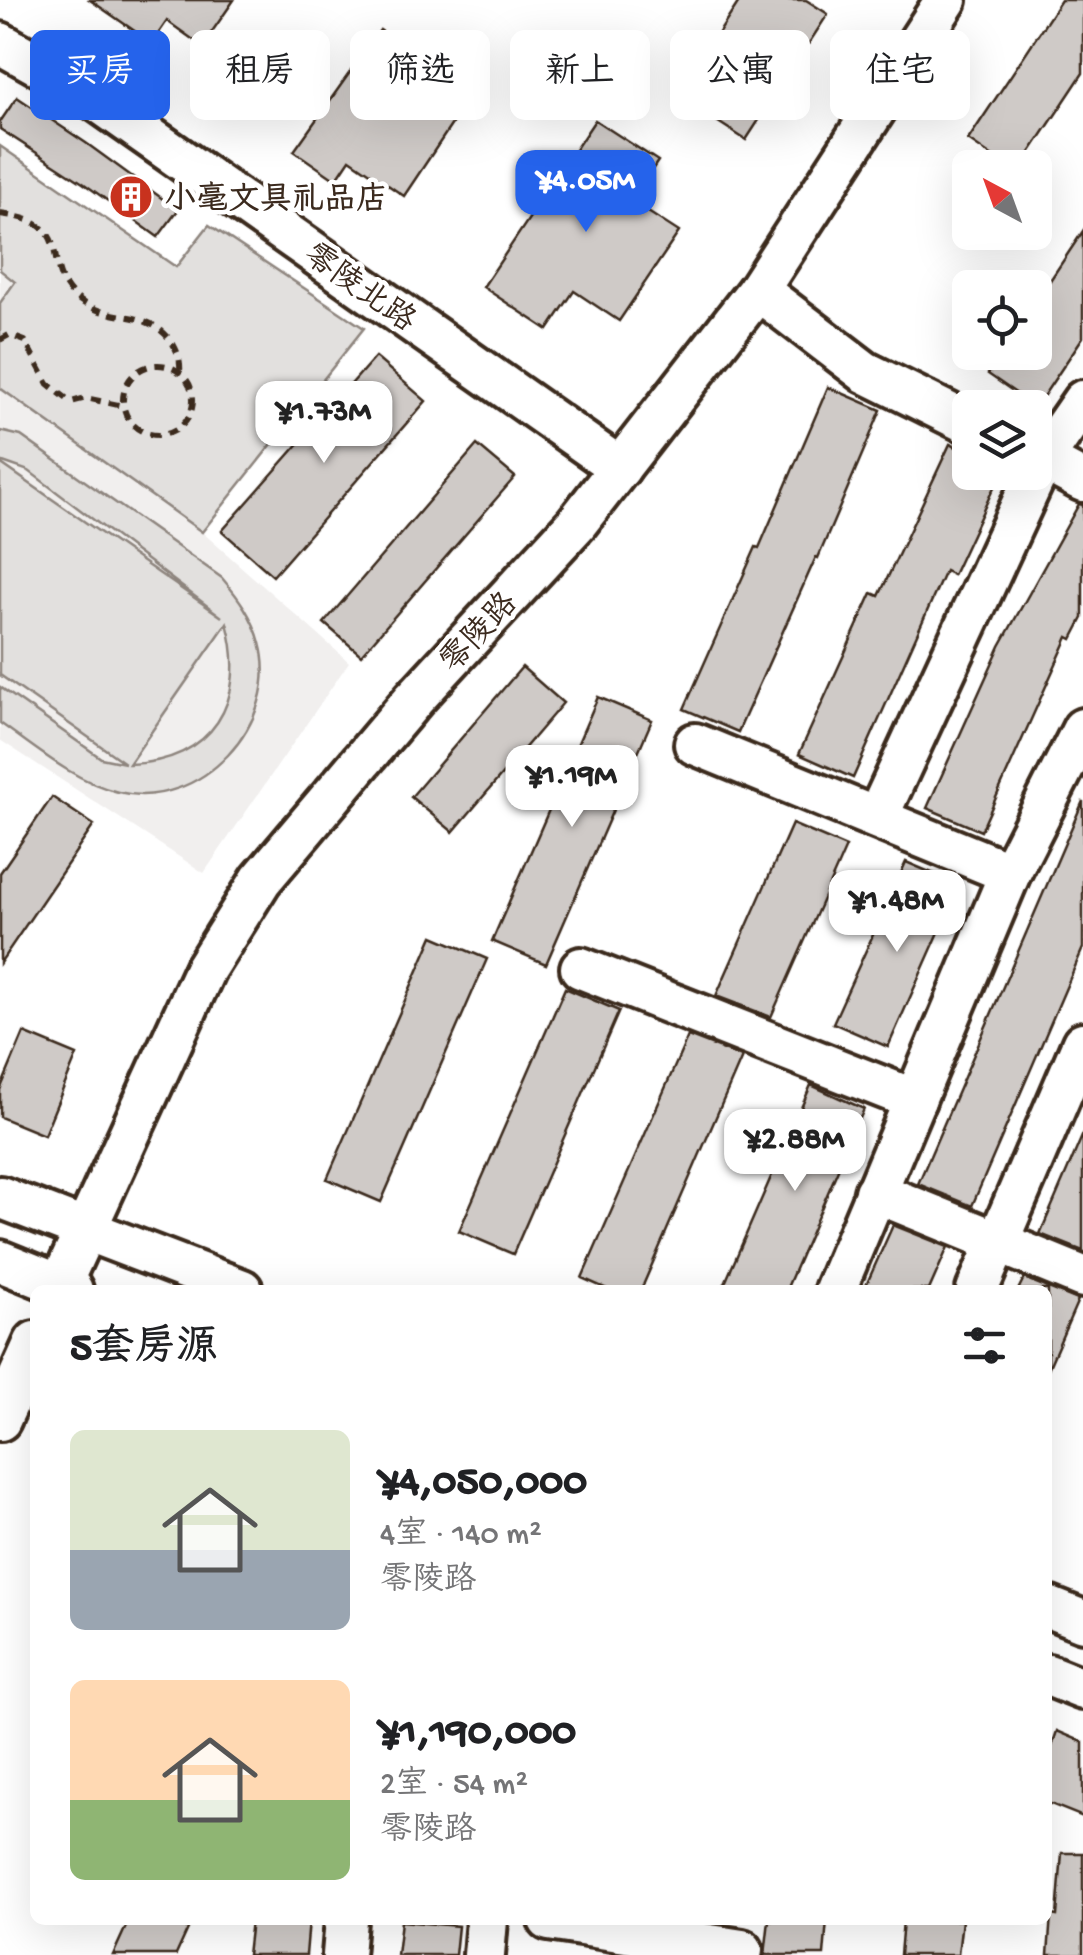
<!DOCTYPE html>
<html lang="zh">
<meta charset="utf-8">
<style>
:root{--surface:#fff;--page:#f2f2f2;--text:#202124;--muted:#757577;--accent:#2563eb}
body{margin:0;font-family:"Gochi Hand","LXGW WenKai TC",sans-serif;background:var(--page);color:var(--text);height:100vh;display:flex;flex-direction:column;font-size:38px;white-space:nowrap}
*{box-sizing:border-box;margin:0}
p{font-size:32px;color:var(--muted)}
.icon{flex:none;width:55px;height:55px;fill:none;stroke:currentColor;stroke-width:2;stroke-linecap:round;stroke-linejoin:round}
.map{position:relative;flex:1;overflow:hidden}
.sheet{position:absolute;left:30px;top:1285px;width:1022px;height:640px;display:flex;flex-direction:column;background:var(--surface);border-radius:15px;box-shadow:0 10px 40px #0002}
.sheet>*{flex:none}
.top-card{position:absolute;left:30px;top:30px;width:1025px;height:90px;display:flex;gap:20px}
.needle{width:65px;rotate:319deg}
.tools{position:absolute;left:952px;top:150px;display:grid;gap:20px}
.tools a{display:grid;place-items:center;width:100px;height:100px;border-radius:15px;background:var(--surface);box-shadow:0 10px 40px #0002;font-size:50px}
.price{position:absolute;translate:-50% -85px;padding:0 22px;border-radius:20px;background:#fff;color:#222;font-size:32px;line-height:65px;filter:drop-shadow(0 2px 5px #0008)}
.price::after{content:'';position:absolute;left:50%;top:60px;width:30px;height:22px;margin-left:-15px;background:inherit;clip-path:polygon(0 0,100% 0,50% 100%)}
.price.active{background:var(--accent);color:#fff}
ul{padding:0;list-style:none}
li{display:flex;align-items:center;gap:30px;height:250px;padding:0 40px}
li span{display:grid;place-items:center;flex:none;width:280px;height:200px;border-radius:15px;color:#555}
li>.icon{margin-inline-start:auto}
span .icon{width:120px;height:120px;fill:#fffc;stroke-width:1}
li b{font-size:42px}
h2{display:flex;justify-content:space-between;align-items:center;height:120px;padding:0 40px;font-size:42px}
.tag{padding:0 35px;border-radius:15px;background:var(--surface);box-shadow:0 10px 40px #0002;font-size:35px;line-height:90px}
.tag.active{background:var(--accent);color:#fff}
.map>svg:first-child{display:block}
.built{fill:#f1efee}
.green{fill:#e2e0de;stroke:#8e857e;stroke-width:2.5;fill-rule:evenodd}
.building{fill:#cfcac7;stroke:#3b2a1e;stroke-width:2.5}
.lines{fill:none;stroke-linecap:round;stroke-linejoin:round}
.minor-casing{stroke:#3b2a1e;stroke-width:48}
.path{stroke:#3b2a1e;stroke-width:6;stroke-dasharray:10 8;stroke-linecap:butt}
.minor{stroke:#fff;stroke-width:40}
.labels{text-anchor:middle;stroke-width:9;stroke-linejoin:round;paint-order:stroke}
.poi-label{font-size:32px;font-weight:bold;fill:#3b2a1e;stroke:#fff;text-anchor:start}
.street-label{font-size:32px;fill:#3b2a1e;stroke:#fff}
</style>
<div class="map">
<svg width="1083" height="1955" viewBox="0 0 1083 1955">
<rect width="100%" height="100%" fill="#fff"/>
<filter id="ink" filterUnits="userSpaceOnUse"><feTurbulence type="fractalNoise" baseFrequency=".01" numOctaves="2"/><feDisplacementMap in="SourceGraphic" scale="20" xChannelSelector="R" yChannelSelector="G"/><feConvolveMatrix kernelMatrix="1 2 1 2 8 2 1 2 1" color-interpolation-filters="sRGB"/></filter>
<g filter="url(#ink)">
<path class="built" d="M0,146L176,267L209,225L364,328L202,532L349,662L204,873L0,740Z"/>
<g class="green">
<path d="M0,146L176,267L209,225L364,328L202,532L0,388V303L15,282L0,270Z"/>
<path d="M0,431L21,436L222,578C239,598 253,617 260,643C282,723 200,812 118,792C74,781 37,749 0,723V687L101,758L125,763L0,675V463L222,617L29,471L0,461ZM227,623C249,701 212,762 129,764Z"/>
</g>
<g class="building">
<path d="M90,0H234L202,46L167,21L152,43Z"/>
<path d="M740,0H806L828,14L746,140L678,96Z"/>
<path d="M1061,0H1083V73L1020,168H1009L968,140Z"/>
<path d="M380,30L417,56L400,81L456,118L404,196L350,159L336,180L294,151Z"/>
<path d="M17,97L86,143L178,210L158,237L83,183L0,129V122Z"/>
<path d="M595,120L658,161L631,201L679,232L619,321L574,291L548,330L483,287Z"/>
<path d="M1083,231V337L1036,407L988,374L1002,352H1035V303Z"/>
<path d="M375,357L426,401L273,576L222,531Z"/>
<path d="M828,387L881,410L818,558L816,557L738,732L684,709L756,547L759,548Z"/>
<path d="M950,444L970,453V472H1001L953,575L945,571L853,778L799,754L872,593L879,596Z"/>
<path d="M477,445L515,477L361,655L324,623Z"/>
<path d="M1079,504L1083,505V618L1072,639L1068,637L981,831L927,808L1000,646Z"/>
<path d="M522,667L563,703L453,832L411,797Z"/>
<path d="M598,697L652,720L546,964L492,941Z"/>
<path d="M52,797L94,825L0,963V873Z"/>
<path d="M1083,801V948L972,1206L918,1184Z"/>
<path d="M792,824L846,847L771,1017L716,996Z"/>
<path d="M906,862L960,885L888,1047L833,1023Z"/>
<path d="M433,936L487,959L381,1202L327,1179Z"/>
<path d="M565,988L619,1011L513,1254L459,1231Z"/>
<path d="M24,1033L77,1055L44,1135L0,1117V1090Z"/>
<path d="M688,1036L742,1057L641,1290H609L582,1278Z"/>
<path d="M811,1085L864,1109L786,1290H722Z"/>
<path d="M1083,1134V1251L1040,1234Z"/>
<path d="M893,1225L948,1247L929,1290H864Z"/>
<path d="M1024,1278L1078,1300L1048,1369V1290H1018Z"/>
<path d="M1057,1731L1083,1742V1817L1048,1803V1758Z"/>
<path d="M1062,1853H1083V1955H1048L1051,1915L1057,1916Z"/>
<path d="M129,1920H192L176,1955H113Z"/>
<path d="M251,1920H309L306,1955H247Z"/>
<path d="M769,1920H827L824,1955H765Z"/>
<path d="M903,1920H962L958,1955H900Z"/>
<path d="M401,1921L458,1926L455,1955H397Z"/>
</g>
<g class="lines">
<defs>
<g id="minor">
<path d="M0,43L78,87L620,468"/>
<path d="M758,290L865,372L970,424"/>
<path d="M1035,455L1083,481"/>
<path d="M695,744L1010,873"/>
<path d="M877,818L1043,459L1083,401"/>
<path d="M581,968L915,1100"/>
<path d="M875,1192L1083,1277"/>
<path d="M0,1197L242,1290"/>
<path d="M0,1261L72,1290"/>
<path d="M58,1290L205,969L261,880L414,699L576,524L758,290L946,0"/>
<path d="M835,1290L1010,873L1083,729"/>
<path d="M977,1290L1083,1043"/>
<path d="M0,1420L35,1342"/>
<path d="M1048,1607L1083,1621"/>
<path d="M1048,1675L1083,1689"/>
<path d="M549,1920L742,1950L741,1955"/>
<path d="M343,1955L346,1920"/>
<path d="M484,1955L487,1920"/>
</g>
</defs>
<use href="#minor" class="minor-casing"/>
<g class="path">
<path d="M0,214C84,224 33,269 82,302C115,324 145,307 172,342C178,352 181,361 180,372"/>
<path d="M0,340L9,335L25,341L48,384L71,402L86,398L123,406"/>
<circle cx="158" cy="400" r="35"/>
</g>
<use href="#minor" class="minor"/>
</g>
</g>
<defs>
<symbol id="building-disc" viewBox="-11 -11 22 22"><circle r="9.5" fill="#c8321e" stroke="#fff"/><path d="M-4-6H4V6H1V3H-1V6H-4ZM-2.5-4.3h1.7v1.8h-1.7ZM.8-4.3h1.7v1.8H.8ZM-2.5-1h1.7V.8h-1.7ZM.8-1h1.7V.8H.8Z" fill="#fff"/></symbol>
</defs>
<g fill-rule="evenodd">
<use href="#building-disc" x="106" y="172" width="50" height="50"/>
</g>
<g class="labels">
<g class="poi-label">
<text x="164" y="208">小毫文具礼品店</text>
</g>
<g class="street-label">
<text transform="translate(361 286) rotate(35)" y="11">零陵北路</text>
<text transform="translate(477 631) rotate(-47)" y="11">零陵路</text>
</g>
</g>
</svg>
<div class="tools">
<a><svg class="needle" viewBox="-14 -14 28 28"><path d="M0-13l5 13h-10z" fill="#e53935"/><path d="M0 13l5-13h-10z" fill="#757577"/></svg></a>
<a><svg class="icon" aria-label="locate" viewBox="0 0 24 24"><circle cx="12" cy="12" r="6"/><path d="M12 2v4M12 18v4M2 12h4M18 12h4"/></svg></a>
<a><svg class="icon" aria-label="layers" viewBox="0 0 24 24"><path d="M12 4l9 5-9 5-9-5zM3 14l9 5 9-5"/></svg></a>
</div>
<b class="price active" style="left:586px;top:235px">¥4.05M</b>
<b class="price" style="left:324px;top:466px">¥1.73M</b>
<b class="price" style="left:572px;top:830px">¥1.19M</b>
<b class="price" style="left:897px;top:955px">¥1.48M</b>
<b class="price" style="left:795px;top:1194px">¥2.88M</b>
<div class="top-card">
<a class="tag active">买房</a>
<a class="tag">租房</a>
<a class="tag">筛选</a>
<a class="tag">新上</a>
<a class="tag">公寓</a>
<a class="tag">住宅</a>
</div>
<section class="sheet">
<h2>5套房源<svg class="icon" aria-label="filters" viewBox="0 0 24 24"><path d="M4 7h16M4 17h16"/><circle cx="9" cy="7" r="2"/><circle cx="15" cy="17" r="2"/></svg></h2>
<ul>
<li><span style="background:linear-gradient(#dfe7d0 60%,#9aa5b1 0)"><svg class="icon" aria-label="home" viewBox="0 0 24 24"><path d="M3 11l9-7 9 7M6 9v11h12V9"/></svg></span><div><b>¥4,050,000</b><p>4室 · 140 m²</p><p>零陵路</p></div></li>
<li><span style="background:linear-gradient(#ffd9b3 60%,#8fb573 0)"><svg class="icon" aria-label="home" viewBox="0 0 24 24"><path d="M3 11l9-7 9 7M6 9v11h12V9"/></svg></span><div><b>¥1,190,000</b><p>2室 · 54 m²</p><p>零陵路</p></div></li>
</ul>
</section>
</div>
